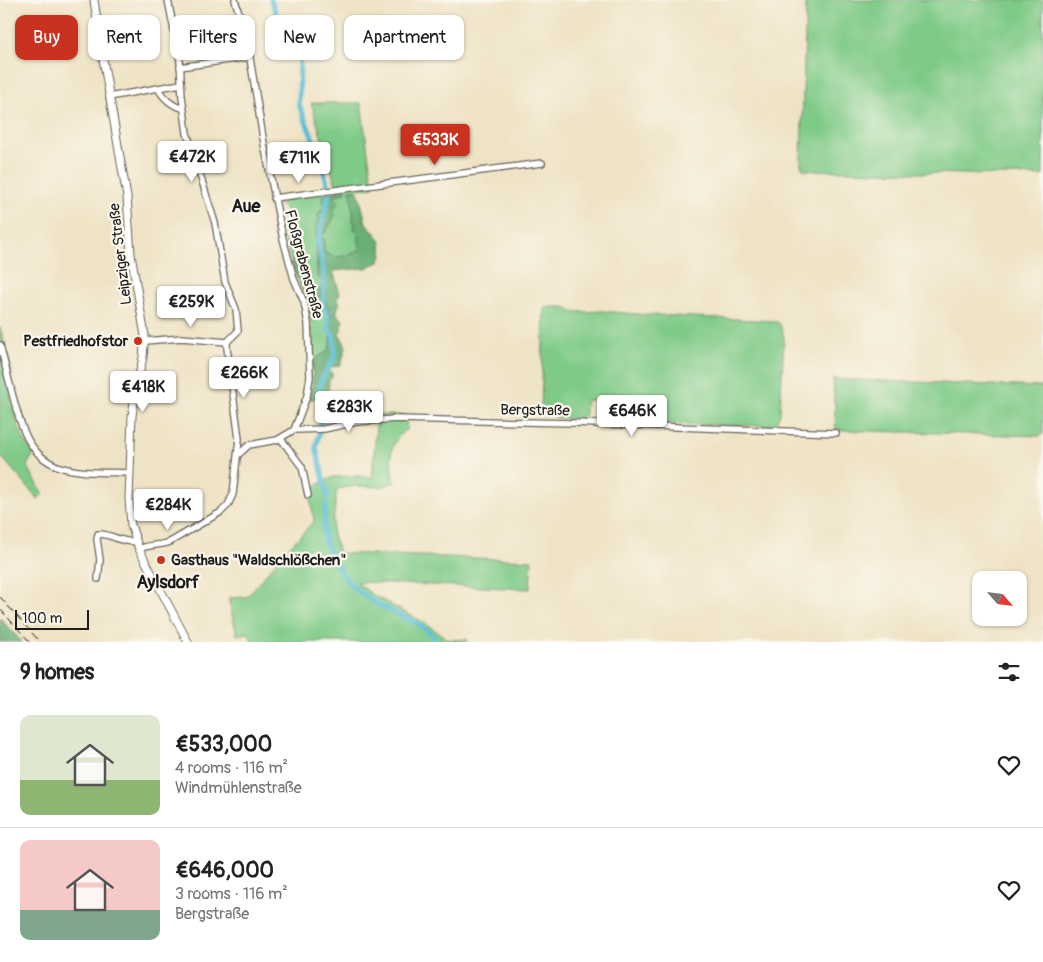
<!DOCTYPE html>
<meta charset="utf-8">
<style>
:root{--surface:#fff;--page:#f2f2f2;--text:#222;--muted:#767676;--line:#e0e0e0;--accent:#c8321e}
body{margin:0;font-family:Pangolin,sans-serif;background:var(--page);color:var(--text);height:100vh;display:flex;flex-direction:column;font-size:19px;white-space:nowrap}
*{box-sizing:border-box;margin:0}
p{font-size:16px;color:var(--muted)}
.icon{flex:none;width:28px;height:28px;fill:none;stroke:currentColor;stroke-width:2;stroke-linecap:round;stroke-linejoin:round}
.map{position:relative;height:642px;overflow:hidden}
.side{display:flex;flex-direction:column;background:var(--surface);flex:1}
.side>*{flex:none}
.banner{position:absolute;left:15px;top:15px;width:500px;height:45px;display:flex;gap:10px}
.needle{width:32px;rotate:118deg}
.buttons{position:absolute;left:972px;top:571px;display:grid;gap:10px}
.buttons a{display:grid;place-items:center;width:55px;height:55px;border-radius:10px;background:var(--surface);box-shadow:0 1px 4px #0004;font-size:25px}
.scale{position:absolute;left:15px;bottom:12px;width:74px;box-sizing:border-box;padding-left:5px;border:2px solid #1c1c1c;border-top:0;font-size:14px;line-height:18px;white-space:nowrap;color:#1c1c1c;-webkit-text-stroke:4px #fbf7ec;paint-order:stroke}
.price{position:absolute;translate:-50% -42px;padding:0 11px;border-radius:5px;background:#fff;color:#222;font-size:16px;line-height:32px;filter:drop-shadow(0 1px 2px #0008)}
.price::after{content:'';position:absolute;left:50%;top:30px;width:15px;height:11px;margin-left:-8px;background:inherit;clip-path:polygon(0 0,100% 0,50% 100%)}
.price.active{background:var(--accent);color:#fff}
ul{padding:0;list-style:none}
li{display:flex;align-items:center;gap:15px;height:125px;padding:0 20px}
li+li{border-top:1px solid var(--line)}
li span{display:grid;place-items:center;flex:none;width:140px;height:100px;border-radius:10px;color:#555}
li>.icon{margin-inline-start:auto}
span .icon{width:60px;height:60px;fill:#fffc;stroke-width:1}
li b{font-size:21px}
h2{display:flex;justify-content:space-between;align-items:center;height:60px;padding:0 20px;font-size:21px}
.tag{padding:0 18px;border-radius:10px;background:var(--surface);box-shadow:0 1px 4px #0004;font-size:18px;line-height:45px}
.tag.active{background:var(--accent);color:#fff}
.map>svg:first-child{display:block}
.green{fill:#7fca87;stroke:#4e7352}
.forest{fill:#67ae74;stroke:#426548}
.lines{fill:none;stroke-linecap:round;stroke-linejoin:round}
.canal{stroke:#59bdd7;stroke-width:5}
.minor-casing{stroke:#666257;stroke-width:8}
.tertiary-casing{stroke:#666257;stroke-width:9}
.minor{stroke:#fff;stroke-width:5.5}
.tertiary{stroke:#fff;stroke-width:7}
.rail{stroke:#1c1c1c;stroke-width:1;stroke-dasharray:8 4;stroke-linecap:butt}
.poi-dot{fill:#c8321e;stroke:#fbf7ec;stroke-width:2}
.labels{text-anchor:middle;stroke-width:4.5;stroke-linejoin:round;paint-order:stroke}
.street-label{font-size:15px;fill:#1c1c1c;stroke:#fbf7ec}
.poi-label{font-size:15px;font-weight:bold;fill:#1c1c1c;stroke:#fbf7ec;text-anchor:end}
.quarter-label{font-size:18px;font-weight:bold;fill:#1c1c1c;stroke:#fbf7ec}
</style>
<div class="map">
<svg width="1043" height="642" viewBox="0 0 1043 642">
<rect width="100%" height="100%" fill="#fbf7ec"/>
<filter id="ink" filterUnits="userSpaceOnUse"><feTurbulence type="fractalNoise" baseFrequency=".02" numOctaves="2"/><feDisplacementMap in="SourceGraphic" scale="10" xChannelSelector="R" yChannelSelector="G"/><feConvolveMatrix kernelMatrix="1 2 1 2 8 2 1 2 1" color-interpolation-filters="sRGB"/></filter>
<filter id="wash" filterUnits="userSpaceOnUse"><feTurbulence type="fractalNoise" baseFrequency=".0096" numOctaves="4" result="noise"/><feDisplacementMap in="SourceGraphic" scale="20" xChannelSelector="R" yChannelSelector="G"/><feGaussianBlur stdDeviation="1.12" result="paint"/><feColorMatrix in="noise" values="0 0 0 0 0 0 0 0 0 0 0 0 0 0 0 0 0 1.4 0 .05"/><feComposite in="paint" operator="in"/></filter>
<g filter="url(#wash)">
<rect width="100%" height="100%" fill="#efe3c5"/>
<g class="green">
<path d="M806,0H1043V176L804,170L801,166V157Z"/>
<path d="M311,103H361L373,187L349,190L352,194L351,197L354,213L353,221L359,234L361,248C355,255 334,260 326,254C322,251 321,239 321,234L325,233L332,222L334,195L341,194L338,192Z"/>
<path d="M328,193L323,196L324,208L320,211V218L316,224L317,276L321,278L324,287L321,290L315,288L309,290L302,274L291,262L285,242V224L289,214L281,205H279C285,195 316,194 328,193Z"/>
<path d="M319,296L324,297L331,315L329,323L331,343L328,351L317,358L313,368L310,319L313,321L312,303L310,300L311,297Z"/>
<path d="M544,307H564L577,312L603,311L635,314L774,321L780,324L784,336L780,414L776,423L771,426L638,423L630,419L625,402L586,400L585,415C573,423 552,417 541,411Z"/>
<path d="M0,327L12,371L5,372C12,399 15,432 34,454L27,465L43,494L38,499L0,455Z"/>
<path d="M833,379L1043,387V434L1039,436L836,430Z"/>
<path d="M377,415H405L407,429C388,442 389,462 395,482L381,487L357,486L337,489L332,531L339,553L532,560L530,589L357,582L371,594L423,622L449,640L467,639V642H252L249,633L237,635L228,598L247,597L279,558L314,521L309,489L333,477L360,476L372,478Z"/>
</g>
<g class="forest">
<path d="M346,190L345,193L334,195L335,198L339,202L332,211L335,215L324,233L321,234V237L324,239V252C334,260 352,257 361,248L359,243V234L354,229L355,224L353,221C354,212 350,203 352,194L349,191L356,190L359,194L366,223L379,238L381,243L382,256L379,262L366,268L333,271L340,293L337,299L340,302L337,310V315C345,318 344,327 339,333L346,346L341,365L329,368L333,376L329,381L328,394L310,400L308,399L312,386L313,368L317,358L328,351L331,343L329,323L331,315L324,297H311L312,313L315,319L313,321L310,319C311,309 295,275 291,262H296L298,265L308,290L315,288L321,290L324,287C323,282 322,279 317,276C317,270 318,265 317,259C317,248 313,227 320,218L317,215L324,208L323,196L328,193Z"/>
<path d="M0,618L22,642H0Z"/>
</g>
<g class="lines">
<g class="canal">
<path d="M271,0L281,26L300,60L299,105L320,156L328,187L329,194L318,241L324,274L323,305L328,314V329L333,335L336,354L320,383L321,426L316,447L328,497"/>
<path d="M326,504C325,514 323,525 324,535C324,542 329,550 332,557C346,587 367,600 397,614C411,620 429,628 437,642"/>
</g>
</g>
</g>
<g filter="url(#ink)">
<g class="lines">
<defs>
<g id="minor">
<path d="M235,0L247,40L264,144L283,239L294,279L304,302L308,323L310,377L307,396L294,430L277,440L249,445L238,455"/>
<path d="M180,67L250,57"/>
<path d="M158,88L181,84"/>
<path d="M109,97L158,88C162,97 173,107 183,108"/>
<path d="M274,198L542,163"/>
<path d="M145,341L182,338L227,342"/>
<path d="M0,345C4,361 8,377 12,393C20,423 27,456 60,467C82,474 107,472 129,473"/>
<path d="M294,430L324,429L356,422L395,419L573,423L836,433"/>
<path d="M281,439L302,467L308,495"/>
<path d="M139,549C149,544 160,546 170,542L221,512L228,505L233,494L239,439L227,348V342L238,331L236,309L225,282L215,223L187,133L182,96L180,61L168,0"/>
<path d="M98,579L100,560L97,539L98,534C111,533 122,544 135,541"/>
</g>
<path id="tertiary" d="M94,0L103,59L127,197L131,254L145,336L143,357L135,394L132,416L129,499L131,525L139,549L188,642"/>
</defs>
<use href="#minor" class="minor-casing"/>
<use href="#tertiary" class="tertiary-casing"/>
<use href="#minor" class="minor"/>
<use href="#tertiary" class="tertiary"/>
<g class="rail">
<path d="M0,597L40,642"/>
<path d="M0,609L30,642"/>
</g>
</g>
</g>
<g class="poi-dot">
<circle cx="138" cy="341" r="5"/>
<circle cx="161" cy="560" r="5"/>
</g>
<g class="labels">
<g class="street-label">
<text transform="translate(120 254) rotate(-97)" y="5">Leipziger Straße</text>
<text transform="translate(304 264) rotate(75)" y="5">Floßgrabenstraße</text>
<text transform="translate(535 410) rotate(1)" y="5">Bergstraße</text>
</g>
<g class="poi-label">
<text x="128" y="346">Pestfriedhofstor</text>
<text x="171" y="565" text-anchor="start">Gasthaus "Waldschlößchen"</text>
</g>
<g class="quarter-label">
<text x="246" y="212">Aue</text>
<text x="168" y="588">Aylsdorf</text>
</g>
</g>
</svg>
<div class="buttons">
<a><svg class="needle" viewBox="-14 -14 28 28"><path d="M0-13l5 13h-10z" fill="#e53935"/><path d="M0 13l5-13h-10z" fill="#767676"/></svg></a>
</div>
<div class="scale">100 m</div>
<b class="price active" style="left:435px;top:166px">€533K</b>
<b class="price" style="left:192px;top:183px">€472K</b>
<b class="price" style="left:299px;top:184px">€711K</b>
<b class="price" style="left:191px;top:328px">€259K</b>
<b class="price" style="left:244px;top:399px">€266K</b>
<b class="price" style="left:143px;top:413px">€418K</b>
<b class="price" style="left:349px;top:433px">€283K</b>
<b class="price" style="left:632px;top:437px">€646K</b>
<b class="price" style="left:168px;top:531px">€284K</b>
<div class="banner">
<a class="tag active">Buy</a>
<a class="tag">Rent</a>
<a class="tag">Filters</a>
<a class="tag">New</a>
<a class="tag">Apartment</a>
</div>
</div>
<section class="side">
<h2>9 homes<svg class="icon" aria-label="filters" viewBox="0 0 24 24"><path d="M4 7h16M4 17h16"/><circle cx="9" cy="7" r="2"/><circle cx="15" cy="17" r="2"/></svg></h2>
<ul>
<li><span style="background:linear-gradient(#dfe7d0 65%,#8fb573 0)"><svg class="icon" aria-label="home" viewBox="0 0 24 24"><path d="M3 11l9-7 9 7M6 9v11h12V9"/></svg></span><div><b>€533,000</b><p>4 rooms · 116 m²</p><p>Windmühlenstraße</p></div><svg class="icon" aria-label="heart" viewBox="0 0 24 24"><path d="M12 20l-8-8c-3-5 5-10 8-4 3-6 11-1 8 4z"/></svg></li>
<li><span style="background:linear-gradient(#f6c9c9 70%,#7fa58c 0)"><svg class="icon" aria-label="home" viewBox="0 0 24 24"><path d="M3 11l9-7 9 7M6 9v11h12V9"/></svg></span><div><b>€646,000</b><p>3 rooms · 116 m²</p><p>Bergstraße</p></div><svg class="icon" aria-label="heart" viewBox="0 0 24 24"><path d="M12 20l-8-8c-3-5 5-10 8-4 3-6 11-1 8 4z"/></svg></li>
</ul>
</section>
